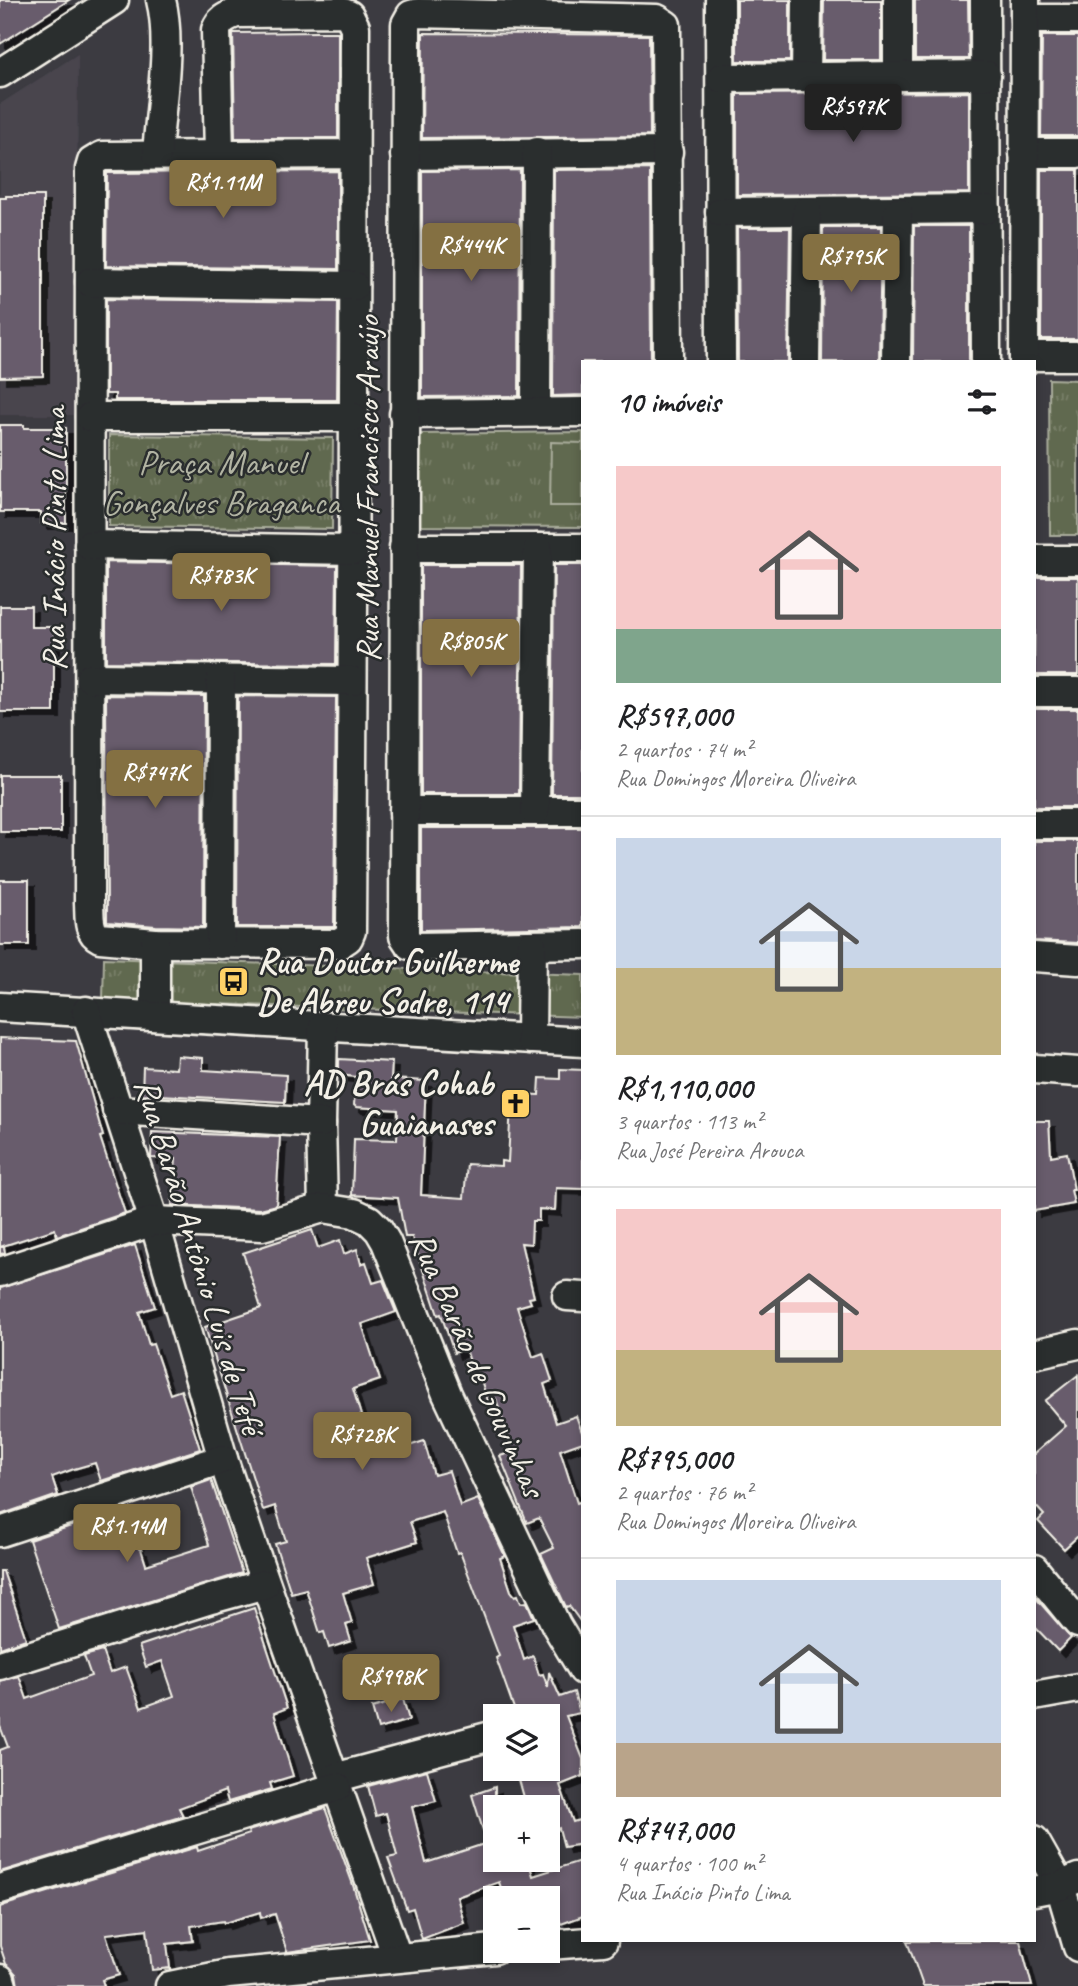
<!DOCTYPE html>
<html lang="pt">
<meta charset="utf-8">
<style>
:root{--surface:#fff;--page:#f6f6f6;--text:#202124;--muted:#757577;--line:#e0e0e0;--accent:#847042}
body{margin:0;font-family:Caveat,sans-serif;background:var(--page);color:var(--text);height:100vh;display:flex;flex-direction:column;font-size:26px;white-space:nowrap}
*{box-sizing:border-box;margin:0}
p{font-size:23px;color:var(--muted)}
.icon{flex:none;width:38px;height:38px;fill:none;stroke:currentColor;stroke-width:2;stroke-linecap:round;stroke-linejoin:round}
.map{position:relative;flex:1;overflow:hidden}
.panel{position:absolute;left:581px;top:360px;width:455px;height:1582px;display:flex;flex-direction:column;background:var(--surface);border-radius:0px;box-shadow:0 4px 10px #0003}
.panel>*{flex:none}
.fabs{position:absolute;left:483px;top:1704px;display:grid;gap:14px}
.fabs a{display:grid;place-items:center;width:77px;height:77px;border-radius:0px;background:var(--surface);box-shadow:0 4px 10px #0003;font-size:35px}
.price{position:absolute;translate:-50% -60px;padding:0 16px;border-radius:7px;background:var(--accent);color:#fff;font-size:23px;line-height:46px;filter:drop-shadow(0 2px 4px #0008)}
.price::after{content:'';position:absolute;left:50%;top:42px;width:21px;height:16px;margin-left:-10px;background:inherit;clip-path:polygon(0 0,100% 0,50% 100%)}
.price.active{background:#222;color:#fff}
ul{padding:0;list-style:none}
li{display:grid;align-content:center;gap:14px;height:371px;padding:0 35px}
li+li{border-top:2px solid var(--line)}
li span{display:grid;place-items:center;height:217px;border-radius:0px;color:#555}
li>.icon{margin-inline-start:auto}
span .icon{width:126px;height:126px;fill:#fffc;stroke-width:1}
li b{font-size:30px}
h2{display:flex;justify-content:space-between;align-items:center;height:84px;padding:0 35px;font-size:30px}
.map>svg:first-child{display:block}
.built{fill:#49454e}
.grass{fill:url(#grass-tufts);stroke:#aaad9c;stroke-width:2}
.pitch{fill:#61694f;stroke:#aaad9c;stroke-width:2}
.building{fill:#675c6c;stroke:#f4f1e8;stroke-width:2;filter:url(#shadow)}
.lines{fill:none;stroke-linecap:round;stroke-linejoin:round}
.minor-casing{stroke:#f4f1e8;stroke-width:33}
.minor{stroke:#2a2d2e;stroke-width:28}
.labels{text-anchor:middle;stroke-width:5;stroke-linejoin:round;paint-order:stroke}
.park-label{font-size:35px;fill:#b2b4a3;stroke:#2a2d2e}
.street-label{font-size:35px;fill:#f4f1e8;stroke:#2a2d2e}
.poi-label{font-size:35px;font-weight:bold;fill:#f4f1e8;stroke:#2a2d2e;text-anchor:start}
</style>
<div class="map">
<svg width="1078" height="1986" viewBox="0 0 1078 1986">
<defs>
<pattern id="grass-tufts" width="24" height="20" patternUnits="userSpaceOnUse" patternTransform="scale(1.75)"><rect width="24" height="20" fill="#61694f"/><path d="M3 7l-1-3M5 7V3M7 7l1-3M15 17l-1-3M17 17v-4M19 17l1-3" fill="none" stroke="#787f68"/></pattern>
<filter id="shadow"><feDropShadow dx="6" dy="6" stdDeviation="0" flood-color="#0009"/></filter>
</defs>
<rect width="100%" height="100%" fill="#3c3b41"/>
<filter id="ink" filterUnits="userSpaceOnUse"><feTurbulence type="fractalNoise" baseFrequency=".0143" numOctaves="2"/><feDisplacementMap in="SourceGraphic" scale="14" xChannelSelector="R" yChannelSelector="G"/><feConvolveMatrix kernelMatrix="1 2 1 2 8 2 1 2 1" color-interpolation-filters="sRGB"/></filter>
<g filter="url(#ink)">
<path class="built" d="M78,54L76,415H0V104Z"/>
<g class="grass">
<path d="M1049,379L1078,380V535H1050Z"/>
<path d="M583,432V527L420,526V434Z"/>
<path d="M109,435L333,438L332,529L109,526Z"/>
<path d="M104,958L583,975V1017L103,1000Z"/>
</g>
<path class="pitch" d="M551,442L583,443V506H550Z"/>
<g class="building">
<path d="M0,0H69L0,44Z"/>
<rect x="737" y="0" width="53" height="61"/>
<path d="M824,0H881V60H823Z"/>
<path d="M915,0H968L969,59H915Z"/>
<path d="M317,32H338V138H235L233,33Z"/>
<path d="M423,33L649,35L650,136L422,138Z"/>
<path d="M1042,36H1078V136H1041Z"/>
<path d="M969,92V193L737,195V94Z"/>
<path d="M650,169L651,362H583V395L553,396L554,170Z"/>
<path d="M520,170L519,396L422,397V171Z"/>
<rect x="1041" y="170" width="37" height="169"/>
<path d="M338,171V269L106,266L107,173Z"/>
<path d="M6,196H43V376L0,377V198H6Z"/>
<path d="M914,226H969V362H913Z"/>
<path d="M823,227H881L879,362H822Z"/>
<path d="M737,228H790L788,362H738Z"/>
<path d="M106,299L338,302L337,400H115V394H106Z"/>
<path d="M0,425H24V428H66V523H41V512H0Z"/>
<path d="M106,562L337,566L336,664L106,662Z"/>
<path d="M421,565H521L519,794H421Z"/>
<path d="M554,565H583V794H552Z"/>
<path d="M1035,577H1078V675H1034Z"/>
<path d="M0,606H31V627H54V712H0Z"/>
<path d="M106,695L204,696L203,927L156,926L107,922Z"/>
<path d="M238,696L336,697L334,927H237Z"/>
<rect x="1034" y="709" width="44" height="98"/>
<rect x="0" y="775" width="61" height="57"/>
<path d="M421,828H583V927L421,930Z"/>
<path d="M1034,841H1078V943L1034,941Z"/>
<rect x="0" y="880" width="29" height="65"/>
<path d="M0,1038L76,1041L103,1136L100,1137L125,1213L57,1236L55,1229L0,1247H4L5,1253L0,1254Z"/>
<path d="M177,1056L203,1058V1070L286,1075L285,1102L142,1094L143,1067L176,1069Z"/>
<path d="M339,1059L392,1062L391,1079L426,1081L421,1195L464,1198L467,1164L501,1166V1161L508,1162L511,1103L518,1104L519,1094L539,1095L540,1078L560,1079V1069L583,1070V1189L556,1188L555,1210L539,1209V1221H532L531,1244L521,1243L534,1297L529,1298L531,1303L517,1307L533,1357L543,1353L552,1381L544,1384L556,1423L576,1416L583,1435V1442L560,1450L577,1503L583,1501V1625L569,1606L566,1607L541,1554L554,1548L539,1518L527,1523L500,1456L513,1452L496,1399L488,1401L479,1374L477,1375L473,1362H470L466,1349L454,1353L441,1314L438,1315L412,1237H405L398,1198L352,1195L354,1139L397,1140L398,1110L356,1107L354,1105L356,1077L339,1075Z"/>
<path d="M1034,1121H1049L1051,1156L1067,1153L1074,1190H1071L1074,1204L1034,1211Z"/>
<path d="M152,1132L280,1137L276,1205L260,1209L172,1205L176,1159L151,1158Z"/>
<path d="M312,1230L318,1248L340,1240L344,1254L357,1249L361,1264L366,1262L373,1283L383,1280L396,1312L362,1324L380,1380L353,1389L363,1422L366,1425L386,1418L392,1438L396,1437L400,1449L424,1441L434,1475L449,1471L460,1506L478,1499L505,1556L500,1558L511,1591L515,1596L518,1595L521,1603L527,1602L534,1618L513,1625L524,1660L533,1656L539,1675L543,1674L548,1688L549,1672L560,1697L574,1692L580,1713L566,1716L583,1759V1776L560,1785L573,1822L583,1819V1844L564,1847L559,1828L554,1830L548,1808H527L516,1769H548V1717H517L496,1658L499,1656L460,1552L457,1553L443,1512L410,1522L417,1542L366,1558L374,1584L343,1593L352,1623L346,1625L351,1641L329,1648L324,1632L320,1633L306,1589L291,1593L275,1544L286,1541L275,1506L263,1510L205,1327L261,1308L243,1253Z"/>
<path d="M135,1245L155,1307L139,1312L149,1345L153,1344L170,1394L181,1390L200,1449L101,1481L95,1463L74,1469L52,1477L58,1495L0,1515V1288Z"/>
<path d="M1078,1375V1536L1064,1549L1038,1521L1044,1515L1034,1504V1454L1066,1426L1045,1401Z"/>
<path d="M211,1480L242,1573L59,1629L29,1540L126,1508L139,1549H141L146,1565L209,1545L191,1487Z"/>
<path d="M0,1571H3L26,1639L0,1648Z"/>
<path d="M1034,1596L1071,1638L1058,1651L1034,1626Z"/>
<path d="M254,1608L287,1708L274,1713L293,1776L270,1783L272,1789L228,1802L225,1791L179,1808L183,1816L0,1872V1750L8,1747L0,1726V1681L19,1676L27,1699L91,1676L84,1656L102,1651L110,1673L126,1667L141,1708L174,1696L162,1661L146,1667L139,1646Z"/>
<path d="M403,1699L409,1720L378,1729L372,1708Z"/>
<path d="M427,1770L436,1801L412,1807L426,1863L487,1843L472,1795L495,1787V1860H528L533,1876L583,1860V1916L561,1924L558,1916L551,1918L548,1899H505L499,1882L457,1897L464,1923L422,1939L413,1908L407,1910L388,1858L397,1856L386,1813L376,1816L368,1786Z"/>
<path d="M325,1808L352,1882L370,1940L287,1952L275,1914L261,1918L260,1912L224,1923L223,1921L191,1926L193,1941L167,1944L170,1968L152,1970L147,1929L106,1934L119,1975L102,1980L104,1986H18L16,1974L6,1964L0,1946V1907L5,1905L197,1847L198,1851L249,1834L248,1831Z"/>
<path d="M907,1941H1020L1032,1986H923Z"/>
</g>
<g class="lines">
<defs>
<g id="minor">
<path d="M720,0L721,362"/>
<path d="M985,0L986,362"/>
<path d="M1025,19H1078"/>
<path d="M0,73L114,0"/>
<path d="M898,75V0"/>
<path d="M806,77L807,0"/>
<path d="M721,78L986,75"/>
<path d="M219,153L216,30C220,20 225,17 236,13L341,12L349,15L355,27C355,328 353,630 351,931L348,938L339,944L155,943L100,938C87,932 90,915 89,903L90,169L92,162L102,156L355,154"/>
<path d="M1024,153H1078"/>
<path d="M157,154C160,109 172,43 161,0"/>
<path d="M405,155L668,152"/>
<path d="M720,212L986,209"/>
<path d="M90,282L354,286"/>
<path d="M1024,356H1078"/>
<path d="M805,362L807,211"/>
<path d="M896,362L898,212"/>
<path d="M1024,362L1025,0"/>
<path d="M536,412L537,152"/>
<path d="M404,414L583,412"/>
<path d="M90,417H353"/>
<path d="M89,545L353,550"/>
<path d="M404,548H583"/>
<path d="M1034,560H1078"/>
<path d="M90,678L352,681"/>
<path d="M1034,692H1078"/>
<path d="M404,811H583"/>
<path d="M535,811L538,548"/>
<path d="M1034,824H1078"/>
<path d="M155,943V1015"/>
<path d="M220,944L221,679"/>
<path d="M583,944L417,947L410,945L404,936L406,24L411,15L418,13L657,19L666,25L668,362"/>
<path d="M1034,957L1078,960"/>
<path d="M0,1007L583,1042"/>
<path d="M86,1011L154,1221L223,1459L249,1536L397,1957"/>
<path d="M323,1027L321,1123L323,1208"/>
<path d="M531,1039L532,945"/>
<path d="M1034,1069L1078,1072"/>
<path d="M117,1110L321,1123"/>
<path d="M0,1272L154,1221L262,1226L323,1208L354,1213L369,1220L379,1230L386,1242L447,1394L556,1625L583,1670"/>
<path d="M567,1296L583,1297"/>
<path d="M1034,1354L1078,1344"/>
<path d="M0,1532L223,1459"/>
<path d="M1034,1569L1078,1623"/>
<path d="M0,1665L211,1599L265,1584"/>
<path d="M1034,1696L1078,1688"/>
<path d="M334,1778L495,1735"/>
<path d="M1034,1840L1060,1886L1078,1947"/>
<path d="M0,1889L337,1787"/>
<path d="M1034,1891L1060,1886L1078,1878"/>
<path d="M548,1945L603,1941"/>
<path d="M0,1979L2,1986"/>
<path d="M170,1986L228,1974L495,1949"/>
</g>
</defs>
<use href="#minor" class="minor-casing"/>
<use href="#minor" class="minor"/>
</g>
</g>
<defs>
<symbol id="bus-square" viewBox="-11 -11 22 22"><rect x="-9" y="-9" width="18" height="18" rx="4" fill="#ffd166" stroke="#2a2d2e"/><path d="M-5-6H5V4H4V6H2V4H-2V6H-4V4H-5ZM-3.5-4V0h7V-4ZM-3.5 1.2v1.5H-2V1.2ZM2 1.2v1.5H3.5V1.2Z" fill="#111"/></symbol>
<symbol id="church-square" viewBox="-11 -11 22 22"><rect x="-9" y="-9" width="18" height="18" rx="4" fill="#ffd166" stroke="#2a2d2e"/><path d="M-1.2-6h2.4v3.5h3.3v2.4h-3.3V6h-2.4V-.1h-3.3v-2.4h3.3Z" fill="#111"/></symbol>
</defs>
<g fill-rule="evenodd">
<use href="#bus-square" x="216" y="964" width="35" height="35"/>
<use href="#church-square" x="498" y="1086" width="35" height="35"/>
</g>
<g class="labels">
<g class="park-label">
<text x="221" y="474">Praça Manuel<tspan x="221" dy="40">Gonçalves Braganca</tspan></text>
</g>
<g class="street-label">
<text transform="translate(367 489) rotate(-90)" y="12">Rua Manuel Francisco Araújo</text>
<text transform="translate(53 539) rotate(-90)" y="12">Rua Inácio Pinto Lima</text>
<text transform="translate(200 1256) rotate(73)" y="12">Rua Barão Antônio Luis de Tefé</text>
<text transform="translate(478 1364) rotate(66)" y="12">Rua Barão de Gouvinhas</text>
</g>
<g class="poi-label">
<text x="257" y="973">Rua Doutor Guilherme<tspan x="257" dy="40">De Abreu Sodre, 114</tspan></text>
<text x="493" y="1095" text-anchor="end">AD Brás Cohab<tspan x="493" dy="40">Guaianases</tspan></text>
</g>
</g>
</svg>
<div class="fabs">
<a><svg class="icon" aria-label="layers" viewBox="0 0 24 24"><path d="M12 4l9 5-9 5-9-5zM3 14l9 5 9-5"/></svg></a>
<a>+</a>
<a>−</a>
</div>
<b class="price active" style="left:853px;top:144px">R$597K</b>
<b class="price" style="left:223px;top:220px">R$1.11M</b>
<b class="price" style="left:471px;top:283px">R$444K</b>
<b class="price" style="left:851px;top:294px">R$795K</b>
<b class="price" style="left:221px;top:613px">R$783K</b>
<b class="price" style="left:471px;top:679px">R$805K</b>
<b class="price" style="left:155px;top:810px">R$747K</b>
<b class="price" style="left:362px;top:1472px">R$728K</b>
<b class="price" style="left:127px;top:1564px">R$1.14M</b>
<b class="price" style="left:391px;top:1714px">R$998K</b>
<section class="panel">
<h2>10 imóveis<svg class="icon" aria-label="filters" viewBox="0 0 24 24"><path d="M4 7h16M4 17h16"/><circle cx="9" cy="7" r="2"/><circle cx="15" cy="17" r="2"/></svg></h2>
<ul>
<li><span style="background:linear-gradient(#f6c9c9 75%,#7fa58c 0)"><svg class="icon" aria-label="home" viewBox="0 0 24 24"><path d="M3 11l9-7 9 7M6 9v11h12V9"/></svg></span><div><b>R$597,000</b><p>2 quartos · 74 m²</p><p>Rua Domingos Moreira Oliveira</p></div></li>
<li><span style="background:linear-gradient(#c9d6e8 60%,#c2b280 0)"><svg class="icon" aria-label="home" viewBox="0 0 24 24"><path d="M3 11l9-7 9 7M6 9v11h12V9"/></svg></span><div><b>R$1,110,000</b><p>3 quartos · 113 m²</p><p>Rua José Pereira Arouca</p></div></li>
<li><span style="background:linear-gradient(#f6c9c9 65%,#c2b280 0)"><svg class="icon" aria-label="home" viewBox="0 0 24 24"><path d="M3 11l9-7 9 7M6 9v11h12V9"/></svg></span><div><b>R$795,000</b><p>2 quartos · 76 m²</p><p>Rua Domingos Moreira Oliveira</p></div></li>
<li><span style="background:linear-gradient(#c9d6e8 75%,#b9a48a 0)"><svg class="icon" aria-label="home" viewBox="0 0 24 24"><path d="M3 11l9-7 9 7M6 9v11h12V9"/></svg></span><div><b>R$747,000</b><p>4 quartos · 100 m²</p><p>Rua Inácio Pinto Lima</p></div></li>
</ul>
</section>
</div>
